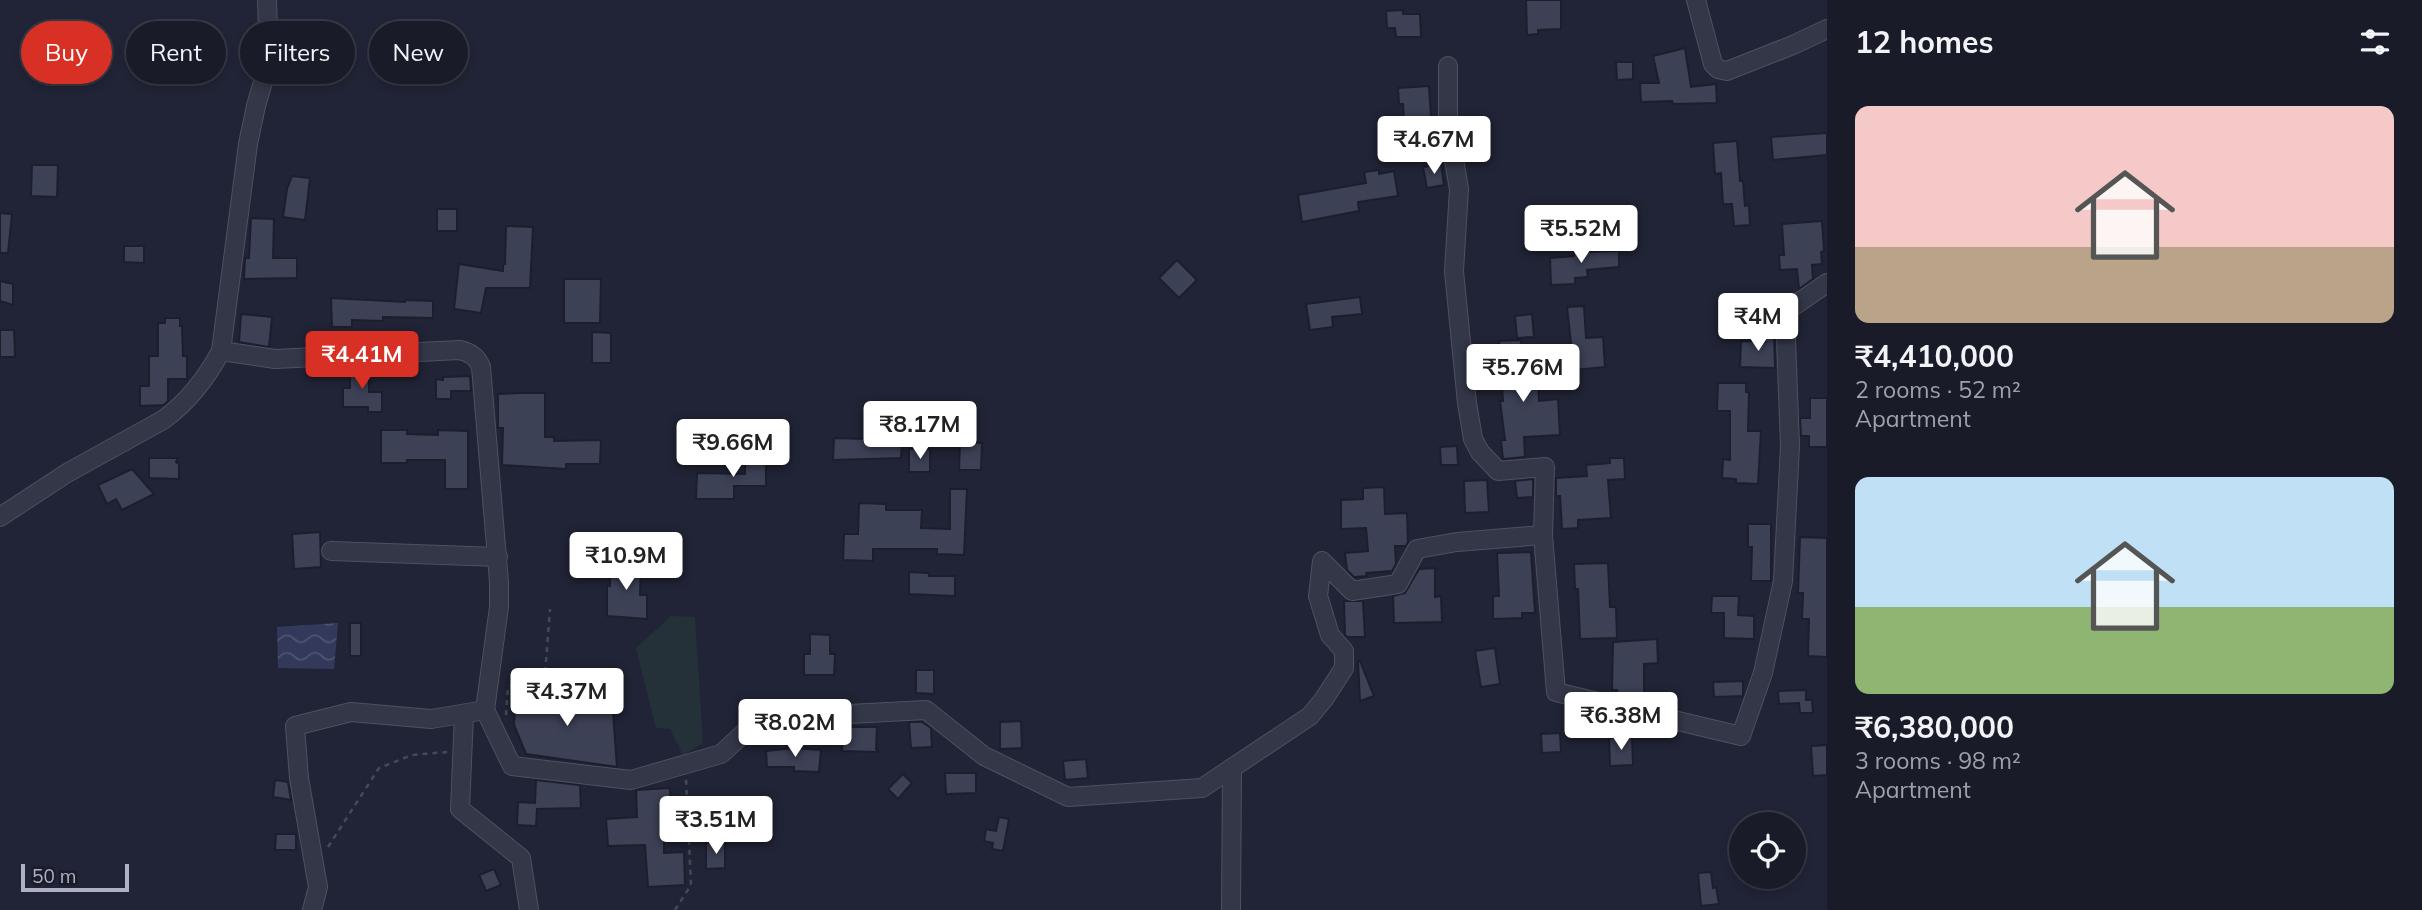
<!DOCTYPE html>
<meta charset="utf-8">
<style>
:root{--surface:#191b28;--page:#262834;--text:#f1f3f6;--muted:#9fa1a8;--line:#373945;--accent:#d93025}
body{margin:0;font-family:Mulish,sans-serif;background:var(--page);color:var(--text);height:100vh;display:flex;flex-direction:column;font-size:26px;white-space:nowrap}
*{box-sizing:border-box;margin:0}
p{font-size:23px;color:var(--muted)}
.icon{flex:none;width:38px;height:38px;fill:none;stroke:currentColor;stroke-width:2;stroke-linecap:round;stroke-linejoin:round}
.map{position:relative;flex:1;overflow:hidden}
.details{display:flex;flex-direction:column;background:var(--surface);width:595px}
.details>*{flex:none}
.top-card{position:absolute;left:21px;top:21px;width:665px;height:63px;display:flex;gap:14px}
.controls{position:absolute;left:1729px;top:812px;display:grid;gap:14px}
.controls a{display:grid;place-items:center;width:77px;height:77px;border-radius:50%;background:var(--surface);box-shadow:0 4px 10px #0003,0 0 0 2px var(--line);font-size:35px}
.scale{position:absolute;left:21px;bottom:18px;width:108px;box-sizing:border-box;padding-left:7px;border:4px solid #aeb1c3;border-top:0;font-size:19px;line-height:24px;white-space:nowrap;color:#aeb1c3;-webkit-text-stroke:5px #1a1c2b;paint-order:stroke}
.price{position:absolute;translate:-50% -60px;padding:0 16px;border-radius:7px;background:#fff;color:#222;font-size:23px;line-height:46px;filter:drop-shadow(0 2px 4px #0008)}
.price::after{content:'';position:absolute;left:50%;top:42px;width:21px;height:16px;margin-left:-10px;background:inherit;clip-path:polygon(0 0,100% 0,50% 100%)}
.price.active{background:var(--accent);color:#fff}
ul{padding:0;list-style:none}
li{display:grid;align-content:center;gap:14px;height:371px;padding:0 28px}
li span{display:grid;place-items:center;height:217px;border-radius:14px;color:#555}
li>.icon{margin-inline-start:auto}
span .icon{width:126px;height:126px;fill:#fffc;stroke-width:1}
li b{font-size:30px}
h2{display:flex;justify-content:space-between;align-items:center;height:84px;padding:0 28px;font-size:30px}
.tag{padding:0 24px;border-radius:32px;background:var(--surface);box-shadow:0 4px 10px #0003,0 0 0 2px var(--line);font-size:24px;line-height:63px}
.tag.active{background:var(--accent);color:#fff}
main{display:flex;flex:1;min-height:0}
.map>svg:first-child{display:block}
.green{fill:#243138}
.water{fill:url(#water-waves)}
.building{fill:#3d4156;stroke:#1c1e2d;stroke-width:2}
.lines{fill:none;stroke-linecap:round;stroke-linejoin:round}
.minor-casing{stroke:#4f5161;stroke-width:20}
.path{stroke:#404c55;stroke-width:2.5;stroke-dasharray:5 5;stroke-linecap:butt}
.minor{stroke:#343747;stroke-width:18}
</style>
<main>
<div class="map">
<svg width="1827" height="910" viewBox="0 0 1827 910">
<defs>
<pattern id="water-waves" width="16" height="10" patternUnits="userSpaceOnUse" patternTransform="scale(1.75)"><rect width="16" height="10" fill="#33395b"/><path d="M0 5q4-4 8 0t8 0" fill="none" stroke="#4e5371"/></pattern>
</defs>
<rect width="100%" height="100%" fill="#212436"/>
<path class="green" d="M671,616L695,617L703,743L683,755L670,729L656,728L636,648Z"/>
<path class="water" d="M338,623L334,669L278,668L277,627Z"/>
<g class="building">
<path d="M1526,0H1561V29L1538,30V34L1527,35Z"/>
<path d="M1403,10V14H1420L1421,37H1396L1395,28H1387L1386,11Z"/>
<path d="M1685,48L1691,87L1716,84L1717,103L1673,104L1672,101L1641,102L1640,83H1659L1653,56Z"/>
<path d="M1616,62H1633V79L1617,80Z"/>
<path d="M1429,86L1431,118L1427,119L1429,143L1405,144L1403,104H1399L1398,88Z"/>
<path d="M1827,133V155L1773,160L1771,137Z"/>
<path d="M1737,141L1740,181H1743L1745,206L1749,205L1750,225L1734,226L1732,204H1723L1721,173L1715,174L1713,143Z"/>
<path d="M1441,164L1444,185L1427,188L1423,167Z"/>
<path d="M32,165H58L57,197L31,196Z"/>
<path d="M1379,170V174L1394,171L1398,196L1358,202L1359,211L1302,222L1298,195L1366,183L1364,172Z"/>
<path d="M292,176L310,178L305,220L283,217L287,189Z"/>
<rect x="437" y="209" width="20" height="22"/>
<path d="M0,213L12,214L8,253H0Z"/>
<path d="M251,218L274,219L273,258H297V278L244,279L245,258H249Z"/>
<path d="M1822,221L1824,251L1821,252L1822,264L1812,265L1813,279L1799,289L1797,269L1780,270L1779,255H1784L1782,224Z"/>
<path d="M506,226L533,227L530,288H486L481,313L454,309L459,264L503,271V264H505Z"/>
<path d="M124,246H144V263L124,262Z"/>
<path d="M1586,249V252L1619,251V267L1587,270L1588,277L1575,278V284L1551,285L1550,258L1574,256L1573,250Z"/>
<path d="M1177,260L1197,280L1179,298L1159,278Z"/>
<path d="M564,279H601L600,323H564Z"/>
<path d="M0,281L13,284V305L0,301Z"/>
<path d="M1360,297L1362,314L1332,317L1333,327L1310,330L1306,304Z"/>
<path d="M331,298L405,302V300L433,301V318L383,317V321L352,320V327H332Z"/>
<path d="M1584,306L1586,338L1603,337L1605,367L1574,370L1567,307Z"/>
<path d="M241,314L272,317L269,347L239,342Z"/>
<path d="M1532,314L1534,337L1517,338L1515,316Z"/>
<path d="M165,318H180V326H182L183,356H187V379H168V401L164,405L140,406V386H149V356H158V323H165Z"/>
<path d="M0,330H14L15,357H0Z"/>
<path d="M592,332L611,333V363H592Z"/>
<path d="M1765,334H1774L1775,368L1740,367L1741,341L1765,342Z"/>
<path d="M1521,340L1524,382L1538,381L1539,401L1558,399L1560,435L1524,437L1525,457L1503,459L1501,440H1505L1500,401H1503L1499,341Z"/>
<path d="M369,366V392H382V412H368V407H343V388H350V367Z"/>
<path d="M470,376L471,391H451V399H436V379L443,380V377Z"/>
<path d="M1718,383H1746V392H1749L1748,431H1761L1758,484L1736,483V479L1722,478L1723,459L1730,460V411H1717Z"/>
<path d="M520,393H545V437H554V441L601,440L600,464H566V469L502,465L503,428H498V394Z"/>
<path d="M1810,398H1827V447H1809V436H1801L1800,418H1810Z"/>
<path d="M866,418H889V442H902L901,458L833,460L834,438L866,439Z"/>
<path d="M381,430H407V434L438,435V430L468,431V489H445V460H407V463H381Z"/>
<path d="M960,442L982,443L981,470H959Z"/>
<path d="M1457,446L1458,465H1441L1440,447Z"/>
<rect x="909" y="449" width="21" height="23"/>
<path d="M745,452L766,453V486H734V499H696L697,473L745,474Z"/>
<path d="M149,458H178L176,462L179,464V479L149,478Z"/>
<path d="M1610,458H1624L1625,479L1608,480L1611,518L1578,520V528L1562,529L1560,496H1556V478L1587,476L1586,465L1610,463Z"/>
<path d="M132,469L154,494L122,510L116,499L107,504L98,485Z"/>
<path d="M1533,479V497L1517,498L1515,481Z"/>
<path d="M1487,480L1489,512L1465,513L1464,481Z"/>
<path d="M1384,487L1385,514L1407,513L1408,542L1406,546H1395L1396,564L1392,571L1366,573L1367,576L1354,577L1347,570L1345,553L1368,551L1366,528L1341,529V500L1363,499V488Z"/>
<path d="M950,489H967L964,555L937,554V549H873V561L843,560L844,534H858L859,503L886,504V510H922L921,528L950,529Z"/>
<path d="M1748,524H1771V581H1751L1752,547H1748Z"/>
<path d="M320,532L321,567L294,569L292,534Z"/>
<path d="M1800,537L1827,538V657L1808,656L1809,619H1802L1803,593H1798Z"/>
<path d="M1531,552L1535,613H1522V618L1493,619V596H1499L1497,553Z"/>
<path d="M610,562L641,563L640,595H647V619L607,616V586H610Z"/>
<path d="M1608,563L1610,607H1616L1617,638L1580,639L1578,589H1575L1574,564Z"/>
<path d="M1435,568V597L1441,596L1442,622L1394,623L1393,596L1405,593L1419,569Z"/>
<path d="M909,572L929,573V576H955V596L909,594Z"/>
<path d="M1712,596H1739L1738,615L1754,616V639L1724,638V613H1711Z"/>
<path d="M1344,601H1363L1365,637H1347L1345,635Z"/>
<rect x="350" y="623" width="11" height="33"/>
<path d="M810,634L830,635V654H835L834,675H804V654H810Z"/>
<path d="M1657,639L1658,663L1644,664V697L1618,695L1617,690H1612L1613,642Z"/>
<path d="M1495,648L1500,684L1481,687L1475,651Z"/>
<path d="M1360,661L1374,696L1360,701L1358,662Z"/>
<path d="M916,670H934V694L916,693Z"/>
<path d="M1743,681V696L1714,697L1713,682Z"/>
<path d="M1806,690V700H1812L1813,713H1800L1799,703L1779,704L1778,691Z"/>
<path d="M516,695L612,698L617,767L526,754L514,725Z"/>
<path d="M1021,721L1022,748L1000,749V722Z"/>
<path d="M909,722H922L931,728L932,747L911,748Z"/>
<path d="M848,727H877L876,749L879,752L842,751L843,729Z"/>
<path d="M1560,733L1561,752L1542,753L1541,734Z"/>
<path d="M1632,737L1633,765L1610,766L1609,738Z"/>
<path d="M1827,745V775L1813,776L1811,746Z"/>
<path d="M795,748L821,750L819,772L794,771V767H767L766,751Z"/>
<path d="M1086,759L1088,778L1065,780L1063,761Z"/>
<path d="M945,773H976V793L946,794Z"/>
<path d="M903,774L912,783L898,799L888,789Z"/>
<path d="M275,780L288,782L291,800L273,797Z"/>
<path d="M536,780L580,785L581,808L537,809L536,826L517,825L518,802L535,803Z"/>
<path d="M670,788L671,813L664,814V853L684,852L685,885L648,887L645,845L608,846L606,819L637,817L636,790Z"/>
<path d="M999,817L1009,819L1003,851L992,849L993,843L984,841L986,829L996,831Z"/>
<path d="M276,834H296V850H275Z"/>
<path d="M725,842V868L706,869V843Z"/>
<path d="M494,869L501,885L486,891L479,875Z"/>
<path d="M1711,872L1713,888L1716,887L1719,904L1701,906L1698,873Z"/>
</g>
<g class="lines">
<defs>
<g id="minor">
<path d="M1696,0L1713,64L1718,69L1727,71L1793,45L1827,29"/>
<path d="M1448,66V125L1459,189L1454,271L1467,403L1473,439L1480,452L1498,471L1545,467L1543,535L1556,692L1741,736L1763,673L1783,581L1790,446L1785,312L1827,283"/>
<path d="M221,351L275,359L460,350C471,353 477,357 481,367L499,582V607L485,710L431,719L351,712L295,726L299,778L318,887L312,910"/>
<path d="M0,517L67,473L163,420C188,402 206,379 221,351L248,144L256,106L269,61L267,0"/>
<path d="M331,551L498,557"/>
<path d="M485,710L512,766L631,780L721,754L745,732L809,730L849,714L926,710L984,756L1068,797L1202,788L1310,716L1324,699L1344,668V651L1330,635L1318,596L1322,561L1352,591L1398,584L1417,549L1457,542L1543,535"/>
<path d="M464,714L460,809L521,858L529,910"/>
<path d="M1231,910L1232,768"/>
</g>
</defs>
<use href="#minor" class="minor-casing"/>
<g class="path">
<path d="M506,715L508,687L545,675L550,609"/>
<path d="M328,847L379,768L412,755L447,752"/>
<path d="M675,910L691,885L686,779"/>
</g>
<use href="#minor" class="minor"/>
</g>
</svg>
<div class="controls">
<a><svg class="icon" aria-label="locate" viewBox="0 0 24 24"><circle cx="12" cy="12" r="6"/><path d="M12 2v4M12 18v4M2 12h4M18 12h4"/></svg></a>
</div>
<div class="scale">50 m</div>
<b class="price" style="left:1434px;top:176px">₹4.67M</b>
<b class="price" style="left:1581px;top:265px">₹5.52M</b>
<b class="price" style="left:1758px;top:353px">₹4M</b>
<b class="price active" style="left:362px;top:391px">₹4.41M</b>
<b class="price" style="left:1523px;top:404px">₹5.76M</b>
<b class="price" style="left:920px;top:461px">₹8.17M</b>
<b class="price" style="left:733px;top:479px">₹9.66M</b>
<b class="price" style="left:626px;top:592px">₹10.9M</b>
<b class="price" style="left:567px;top:728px">₹4.37M</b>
<b class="price" style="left:1621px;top:752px">₹6.38M</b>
<b class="price" style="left:795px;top:759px">₹8.02M</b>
<b class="price" style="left:716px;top:856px">₹3.51M</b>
<div class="top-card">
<a class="tag active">Buy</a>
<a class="tag">Rent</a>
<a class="tag">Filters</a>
<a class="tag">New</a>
</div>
</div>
<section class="details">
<h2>12 homes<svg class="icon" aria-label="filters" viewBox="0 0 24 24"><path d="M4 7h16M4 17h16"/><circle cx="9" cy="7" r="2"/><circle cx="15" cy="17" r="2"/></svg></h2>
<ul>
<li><span style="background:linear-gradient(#f6c9c9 65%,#b9a48a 0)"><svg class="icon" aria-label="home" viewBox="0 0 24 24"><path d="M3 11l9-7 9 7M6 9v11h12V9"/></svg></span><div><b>₹4,410,000</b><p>2 rooms · 52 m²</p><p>Apartment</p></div></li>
<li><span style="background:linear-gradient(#bfe0f5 60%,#8fb573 0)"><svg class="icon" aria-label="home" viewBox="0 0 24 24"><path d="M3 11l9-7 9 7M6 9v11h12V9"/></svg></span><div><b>₹6,380,000</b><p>3 rooms · 98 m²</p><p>Apartment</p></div></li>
</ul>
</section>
</main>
